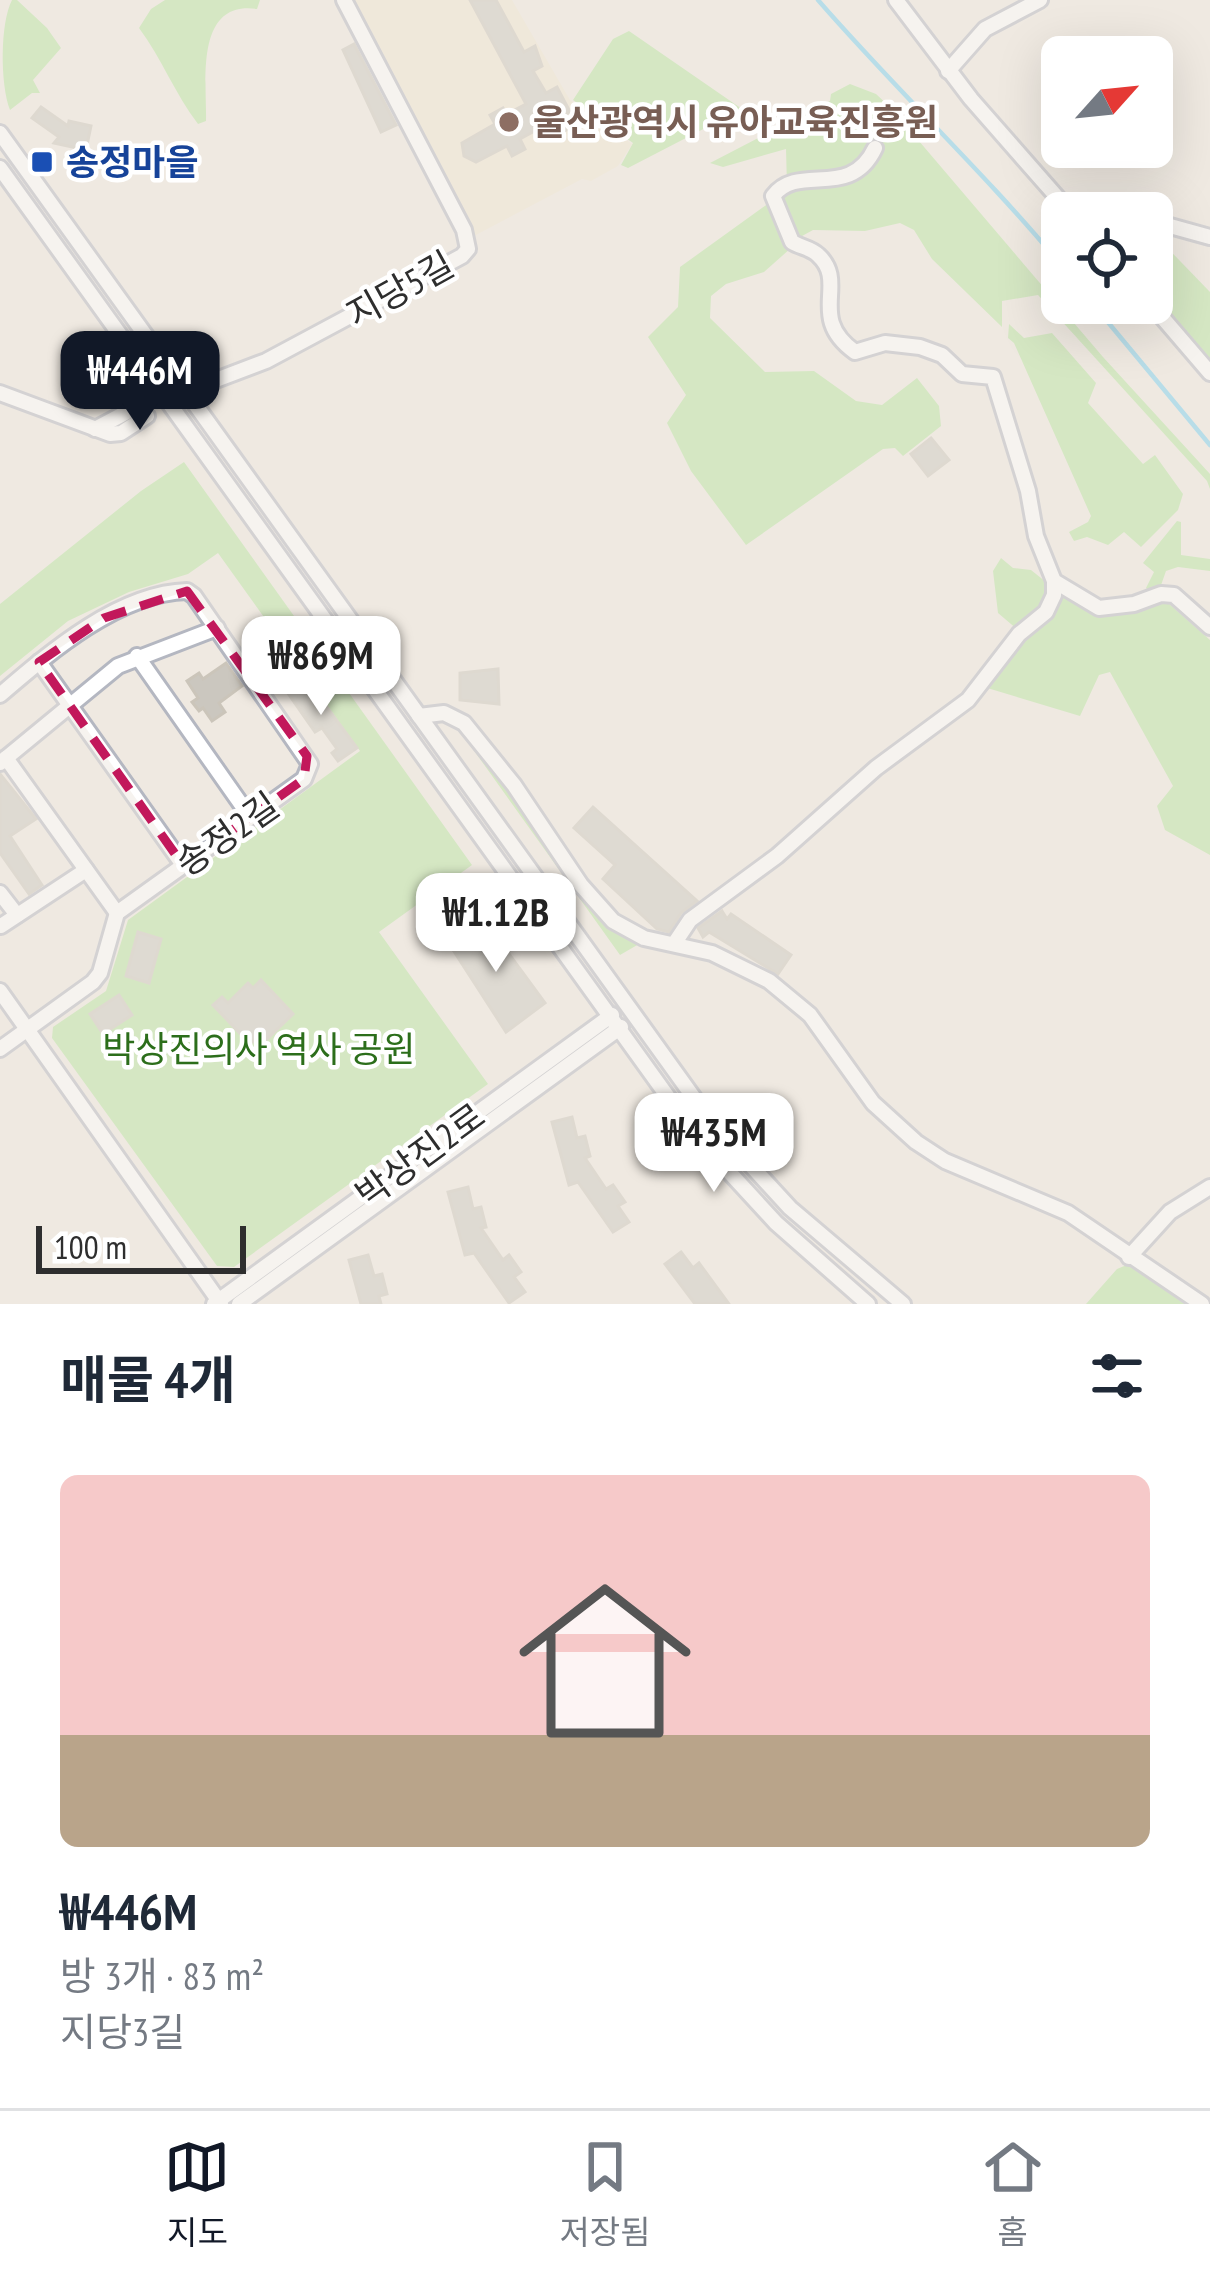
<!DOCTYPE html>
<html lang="ko">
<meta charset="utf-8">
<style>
:root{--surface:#fff;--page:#f2f2f3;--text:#1f2937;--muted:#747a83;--line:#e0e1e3;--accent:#111827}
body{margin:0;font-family:"PT Sans Narrow","Noto Sans KR",sans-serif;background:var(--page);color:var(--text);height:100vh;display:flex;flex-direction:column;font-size:45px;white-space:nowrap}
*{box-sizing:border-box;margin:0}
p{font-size:39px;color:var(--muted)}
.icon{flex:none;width:66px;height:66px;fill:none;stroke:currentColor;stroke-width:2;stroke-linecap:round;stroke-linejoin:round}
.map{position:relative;height:1304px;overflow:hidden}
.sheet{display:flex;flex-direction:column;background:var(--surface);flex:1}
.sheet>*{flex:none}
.needle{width:78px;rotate:63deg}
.fabs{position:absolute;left:1041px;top:36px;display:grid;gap:24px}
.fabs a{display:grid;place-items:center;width:132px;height:132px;border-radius:18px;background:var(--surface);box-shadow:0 12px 48px #0002;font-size:60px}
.scale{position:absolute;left:36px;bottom:30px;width:210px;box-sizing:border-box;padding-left:12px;border:6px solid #2e2e2e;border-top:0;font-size:33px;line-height:42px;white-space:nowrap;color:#2e2e2e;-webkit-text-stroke:9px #fff;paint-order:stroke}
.price{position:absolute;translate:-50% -102px;padding:0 27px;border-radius:24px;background:#fff;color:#222;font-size:39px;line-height:78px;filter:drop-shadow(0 3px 6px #0008)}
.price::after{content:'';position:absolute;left:50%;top:72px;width:36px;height:27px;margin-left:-18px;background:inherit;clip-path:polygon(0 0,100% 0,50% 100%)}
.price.active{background:var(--accent);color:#fff}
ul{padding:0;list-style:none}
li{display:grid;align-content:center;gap:24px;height:636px;padding:0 60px}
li+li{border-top:3px solid var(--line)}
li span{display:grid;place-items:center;height:372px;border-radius:18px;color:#555}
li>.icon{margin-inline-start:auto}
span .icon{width:216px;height:216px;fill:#fffc;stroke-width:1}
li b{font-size:51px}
h2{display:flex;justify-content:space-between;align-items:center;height:144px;padding:0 60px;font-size:51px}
.dock{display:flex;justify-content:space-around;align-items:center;height:168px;border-top:3px solid var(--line);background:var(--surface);font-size:33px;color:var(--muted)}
.dock a{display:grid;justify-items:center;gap:6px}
.dock .active{color:var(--accent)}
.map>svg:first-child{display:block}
.education{fill:#f0e6d1}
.green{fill:#b6e59e}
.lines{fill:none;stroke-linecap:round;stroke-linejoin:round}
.stream{stroke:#75cff0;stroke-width:4.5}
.building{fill:#cbc7bf;stroke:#cbc5ba;stroke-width:3}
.minor-casing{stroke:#b4b7c1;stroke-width:20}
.minor{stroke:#fff;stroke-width:14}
.marked{fill:none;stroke:#c2185b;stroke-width:9;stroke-dasharray:24 15;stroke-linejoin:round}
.education-dot{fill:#8d6e63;stroke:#fff;stroke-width:4.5}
.transit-dot{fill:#1a4fb4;stroke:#fff;stroke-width:4.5}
.labels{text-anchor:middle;stroke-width:9;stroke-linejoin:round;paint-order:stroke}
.education-label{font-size:36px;font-weight:bold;fill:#785e54;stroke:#fff;text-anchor:start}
.transit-label{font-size:36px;font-weight:bold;fill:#164399;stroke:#fff;text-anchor:start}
.street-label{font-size:36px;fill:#2e2e2e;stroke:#fff}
.park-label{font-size:36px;fill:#2c6e1b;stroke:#fff}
</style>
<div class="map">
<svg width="1210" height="1304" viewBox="0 0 1210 1304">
<rect width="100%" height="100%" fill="#efe9e1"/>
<path class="education" d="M354,0H512L570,100L632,144L618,166L591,181L582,179L474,236Z"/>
<g class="green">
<path d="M12,0H17L47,28L61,48L33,80L40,93H32L10,110C0,84 0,23 12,0Z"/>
<path d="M165,0H260L257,9C194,0 207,83 206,121L198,124C175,94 162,59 139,28L151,9Z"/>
<path d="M629,31L742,109L628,168L621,165L633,143L573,100L613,39Z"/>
<path d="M850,84L876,94L890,107L1103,357L1210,474V489L1207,481L1038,295L1002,301V327L932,259L914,230L900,223L865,231L813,230L793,241L777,201L787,187L786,149L723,167L710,163L830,101L831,94Z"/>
<path d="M769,203L791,248L764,272L726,284L711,296L710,318L765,372L814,371L856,401L882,405L917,378L939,406L941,426L903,456L895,448L883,449L746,545L691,471L667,423L686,395L648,337L678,307L680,267Z"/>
<path d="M1152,232L1210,292V359L1152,293Z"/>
<path d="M1009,324L1024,338L1052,333L1096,383L1088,403L1143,464L1155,455L1183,494L1178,510L1141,547L1124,532L1108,545L1087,537L1074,541L1069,532L1088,522L1091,516L1014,343L1008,338Z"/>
<path d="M184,462L472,865L379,932L488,1084L234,1267L217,1266L52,1038L53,1027L106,991L128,920L360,751L218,553L188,574L129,592L68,621L0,676V604L141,491Z"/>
<path d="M1177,521L1181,522V555L1210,559V571L1178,567L1166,571L1160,588L1149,591L1146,588L1154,572L1143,563Z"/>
<path d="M1001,558L1013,568L1031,570L1051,586L1044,609L1018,630L998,613L993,571Z"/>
<path d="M1060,590L1093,608L1167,602L1210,640V855L1165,830L1157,806L1173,786L1110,672L1099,675L1080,716L984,687Z"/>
<path d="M455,724L489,759L609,925L639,944L620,955Z"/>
<path d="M1129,1264L1179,1300L1185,1304H1086L1117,1269Z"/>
</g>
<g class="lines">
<g class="stream">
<path d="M818,0C897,91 985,173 1062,266"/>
<path d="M1092,303L1210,445"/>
</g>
</g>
<g class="building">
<path d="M470,0H496L524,52L535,46L542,66L533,71L546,93L557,87L570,112L559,118L566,130L546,140L540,128L520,139L525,149L512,156L507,146L476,162L464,156L462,143L495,124L490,115L503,108L507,114L526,104Z"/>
<path d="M354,44L396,125L381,132L343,50Z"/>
<path d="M41,107L68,126L69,121L91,126L86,150L54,143L59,137L32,118Z"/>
<path d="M931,438L949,460L928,476L911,454Z"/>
<path d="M226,663L242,686L219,703L225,712L212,721L203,708L199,711L192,702L198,698L187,681L199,673L203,679Z"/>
<path d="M498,669L499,704L460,700V673Z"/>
<path d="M306,679L357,748L338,761L332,753L337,749L322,728L315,732L287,692Z"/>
<path d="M0,774L36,819L10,836L42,885L29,894L0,853Z"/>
<path d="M593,807L697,901L681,913L669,932L657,929L603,879L615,865L574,828Z"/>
<path d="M722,911L727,919L731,914L791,955L778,974L709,932L703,937L698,928Z"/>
<path d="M482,917L545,1003L506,1032L448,942Z"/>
<path d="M138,932L161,939L149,983L126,976Z"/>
<path d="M261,980L293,1014L266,1040L261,1034L250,1044L213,1005L222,997L228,1003L248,983L253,988Z"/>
<path d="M119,995L132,1015L103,1034L90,1014Z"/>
<path d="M572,1117L577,1138L585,1136L590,1156L585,1158L606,1189L613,1185L625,1202L618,1206L629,1222L613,1232L578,1182L569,1185L552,1122Z"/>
<path d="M468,1187L473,1209L481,1207L486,1227L481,1228L503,1260L509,1255L521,1272L514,1277L525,1292L509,1303L474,1253L465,1255L448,1192Z"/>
<path d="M681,1252L693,1268L699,1263L729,1304H695L665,1264Z"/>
<path d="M368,1255L374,1276L382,1274L387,1294L379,1296L381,1304H361L349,1260Z"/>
</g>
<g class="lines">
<defs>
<g id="minor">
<path d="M896,0L971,99L1071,213"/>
<path d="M948,71L985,29L1040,0"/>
<path d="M0,133L712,1123L790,1208L903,1304"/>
<path d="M875,148C850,201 799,162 773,196L792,242C800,247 811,248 818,255C849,283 806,317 855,352L885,343L920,347L942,355L962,374L993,377L1028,491L1036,536L1054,581L1099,608L1134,604L1161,594L1174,595L1210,627"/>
<path d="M0,168L696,1136L776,1223L868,1304"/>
<path d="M1152,221L1210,237"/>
<path d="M1150,303L1210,373"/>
<path d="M208,383L266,361L462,256L468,249L464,230L344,0"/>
<path d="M0,393L110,434L121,433L147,416"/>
<path d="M95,429L161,394"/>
<path d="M137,656L250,817"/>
<path d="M39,662L183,865"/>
<path d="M0,695C49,653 118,593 187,591L194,596L310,764L304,779L117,913L100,973L93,982L0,1049"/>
<path d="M419,716L444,713L464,723L514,785L581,885L613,921L644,938L712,953L769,981L810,1015L873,1103L916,1142L945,1161L1068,1213L1202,1304"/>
<path d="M6,758L117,913"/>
<path d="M0,763L118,666L217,628"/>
<path d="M0,893L17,915"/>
<path d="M1,926L86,870"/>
<path d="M674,944L690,920L777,856L876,768L968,700L1019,634L1046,612L1054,595V581"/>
<path d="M0,991L221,1304"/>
<path d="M1129,1257L1170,1212L1210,1187"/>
<path d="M214,1304L612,1015"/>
<path d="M239,1304L621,1027"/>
</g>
</defs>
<use href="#minor" class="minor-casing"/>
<use href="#minor" class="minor"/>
</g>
<path d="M0 0H1210V1304H0ZM187,591L307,756L304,779L183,865L39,662L104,618Z" fill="#efe9e1" fill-opacity=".55" fill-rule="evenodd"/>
<path class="marked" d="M187,591L307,756L304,779L183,865L39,662L104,618Z"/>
<circle class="education-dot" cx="509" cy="122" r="12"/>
<rect class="transit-dot" x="30" y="150" width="24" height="24" rx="6"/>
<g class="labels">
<g class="education-label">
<text x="533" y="135">울산광역시 유아교육진흥원</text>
</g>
<g class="transit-label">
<text x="66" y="175">송정마을</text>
</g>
<g class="street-label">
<text transform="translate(400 289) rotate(-29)" y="13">지당5길</text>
<text transform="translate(227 834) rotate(-35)" y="13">송정2길</text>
<text transform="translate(420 1155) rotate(-36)" y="13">박상진2로</text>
</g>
<g class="park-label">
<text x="259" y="1062">박상진의사 역사 공원</text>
</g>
</g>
</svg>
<div class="fabs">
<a><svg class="needle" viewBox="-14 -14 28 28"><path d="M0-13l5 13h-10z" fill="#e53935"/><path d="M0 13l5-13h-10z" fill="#747a83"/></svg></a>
<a><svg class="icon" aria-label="locate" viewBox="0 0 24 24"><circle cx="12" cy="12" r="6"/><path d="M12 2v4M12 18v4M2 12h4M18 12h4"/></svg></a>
</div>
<div class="scale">100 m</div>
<b class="price active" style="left:140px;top:433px">₩446M</b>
<b class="price" style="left:321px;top:718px">₩869M</b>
<b class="price" style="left:496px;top:975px">₩1.12B</b>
<b class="price" style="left:714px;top:1195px">₩435M</b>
</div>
<section class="sheet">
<h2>매물 4개<svg class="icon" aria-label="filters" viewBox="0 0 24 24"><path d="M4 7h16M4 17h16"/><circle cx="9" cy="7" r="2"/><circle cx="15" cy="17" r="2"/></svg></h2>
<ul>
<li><span style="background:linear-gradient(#f6c9c9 70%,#b9a48a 0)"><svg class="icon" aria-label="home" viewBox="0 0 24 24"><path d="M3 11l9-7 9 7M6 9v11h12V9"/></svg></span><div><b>₩446M</b><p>방 3개 · 83 m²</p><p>지당3길</p></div></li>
</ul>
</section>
<nav class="dock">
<a class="active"><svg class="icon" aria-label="map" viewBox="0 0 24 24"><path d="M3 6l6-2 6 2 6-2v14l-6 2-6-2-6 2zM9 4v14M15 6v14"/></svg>지도</a>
<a><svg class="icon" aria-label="saved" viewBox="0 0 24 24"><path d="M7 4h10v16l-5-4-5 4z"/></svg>저장됨</a>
<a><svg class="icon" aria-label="home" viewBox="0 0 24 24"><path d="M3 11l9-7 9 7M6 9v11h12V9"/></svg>홈</a>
</nav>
